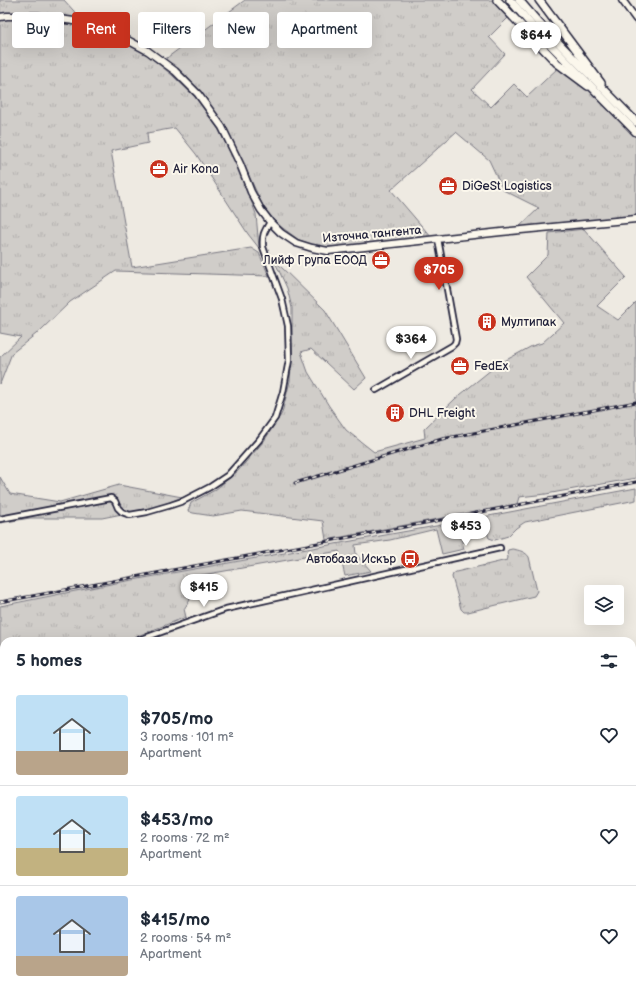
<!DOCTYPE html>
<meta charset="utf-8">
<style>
:root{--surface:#fff;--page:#f6f6f7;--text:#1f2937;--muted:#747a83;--line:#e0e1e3;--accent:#c8321e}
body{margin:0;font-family:"Balsamiq Sans",sans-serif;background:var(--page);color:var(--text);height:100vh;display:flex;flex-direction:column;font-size:15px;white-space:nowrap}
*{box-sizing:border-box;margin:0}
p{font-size:13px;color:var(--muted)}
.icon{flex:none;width:22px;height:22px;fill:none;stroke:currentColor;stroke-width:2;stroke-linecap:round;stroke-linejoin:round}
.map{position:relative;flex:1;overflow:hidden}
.drawer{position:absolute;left:0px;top:637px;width:636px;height:356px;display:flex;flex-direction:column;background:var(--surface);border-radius:12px 12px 0 0;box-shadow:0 4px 16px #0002}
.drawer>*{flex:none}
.banner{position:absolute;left:12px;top:12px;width:400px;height:36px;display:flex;gap:8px}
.fabs{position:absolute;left:584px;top:585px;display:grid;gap:8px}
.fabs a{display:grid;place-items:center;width:40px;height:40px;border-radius:4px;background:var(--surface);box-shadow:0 4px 16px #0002;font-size:20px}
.price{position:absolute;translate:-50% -34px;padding:0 9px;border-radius:14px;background:#fff;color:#222;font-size:13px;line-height:26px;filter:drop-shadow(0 1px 2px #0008)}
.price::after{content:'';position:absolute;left:50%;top:24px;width:12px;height:9px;margin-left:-6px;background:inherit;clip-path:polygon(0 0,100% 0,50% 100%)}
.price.on{background:var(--accent);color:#fff}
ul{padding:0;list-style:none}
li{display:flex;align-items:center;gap:12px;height:100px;padding:0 16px}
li+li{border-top:1px solid var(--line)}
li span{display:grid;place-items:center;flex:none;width:112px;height:80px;border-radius:4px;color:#555}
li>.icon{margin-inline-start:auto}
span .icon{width:48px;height:48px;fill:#fffc;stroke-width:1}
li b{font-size:17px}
h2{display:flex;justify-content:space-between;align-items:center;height:48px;padding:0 16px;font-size:17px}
.chip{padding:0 14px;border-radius:4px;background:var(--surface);box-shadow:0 4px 16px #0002;font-size:14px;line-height:36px}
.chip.on{background:var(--accent);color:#fff}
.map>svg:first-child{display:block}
.grass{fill:url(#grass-tufts);stroke:#797882}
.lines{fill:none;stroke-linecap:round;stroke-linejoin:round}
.minor-casing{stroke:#22223b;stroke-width:8}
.tertiary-casing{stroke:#22223b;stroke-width:9}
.secondary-casing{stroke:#22223b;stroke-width:10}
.primary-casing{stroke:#22223b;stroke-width:10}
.minor{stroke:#fbf7ec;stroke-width:4.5}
.tertiary{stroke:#fbf7ec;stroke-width:6}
.secondary{stroke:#fbf7ec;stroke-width:7}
.primary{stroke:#fbf7ec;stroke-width:7}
.tram{stroke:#22223b;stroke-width:1}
.rail-casing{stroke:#22223b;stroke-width:3}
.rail{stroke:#fbf7ec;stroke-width:1.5;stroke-dasharray:4.5;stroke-linecap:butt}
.labels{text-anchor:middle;stroke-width:4;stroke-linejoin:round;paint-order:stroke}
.poi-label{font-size:12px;fill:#22223b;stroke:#fbf7ec;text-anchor:start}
.street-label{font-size:12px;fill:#22223b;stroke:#fbf7ec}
</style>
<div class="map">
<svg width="636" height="993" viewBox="0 0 636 993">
<defs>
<pattern id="grass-tufts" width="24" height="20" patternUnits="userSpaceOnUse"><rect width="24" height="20" fill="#d0cdc9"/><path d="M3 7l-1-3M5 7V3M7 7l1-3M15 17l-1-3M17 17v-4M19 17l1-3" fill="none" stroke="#b2b0ae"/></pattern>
</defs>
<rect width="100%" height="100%" fill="#eeeae2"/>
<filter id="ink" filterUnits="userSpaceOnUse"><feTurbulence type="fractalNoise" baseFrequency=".025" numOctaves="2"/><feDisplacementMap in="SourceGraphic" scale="8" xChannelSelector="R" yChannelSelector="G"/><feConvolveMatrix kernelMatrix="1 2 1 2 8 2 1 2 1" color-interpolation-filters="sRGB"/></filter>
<g filter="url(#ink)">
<g class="grass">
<path d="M0,0H64L82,20L38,13L0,14Z"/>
<path d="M245,0H492L508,18L489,37L505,54L472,89L491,107L514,84L527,97L559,67L598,97L636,136V216L518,228L539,208L503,190L489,160L456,132L391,190L432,238L329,247L313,245L299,240L280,226L264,208L243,163L224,126L164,60Z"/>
<path d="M7,19L37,20L81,26L118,39L146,54L172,75L195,97L219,130L241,174L256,214L259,248L248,234L196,154L175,128L147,133L148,143L111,151L132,267L251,248L259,253L269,276L116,271L70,302L41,330L12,353L0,384V357L21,337L0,333V20Z"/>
<path d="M584,229L626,277L597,306L618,320L636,302V478L546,494L519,497L517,504L326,540L323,521L242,511L213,516L193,513L188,511L191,503L215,490L238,471L264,441L282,413L290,381L292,353V308L287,288L274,260L325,310L366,378L354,389L311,349L301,352L308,372L329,406L346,430L374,452L425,438L424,429L455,399L497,365L532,346L542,343L564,323L526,277L548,255L549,233Z"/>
<path d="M0,477L10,494L60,502L119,485L182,497L157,507L102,518H30L0,523Z"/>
<path d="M636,488V500L525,522L516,528L508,536L495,540L489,538L483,521L458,527L464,549L442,554L436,529L390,540L355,545L356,554L371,571L345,576L339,551L185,578L190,600L184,609L186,617L140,635L129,641H4V688L0,683V606L116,583L436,526Z"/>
<path d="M512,549C519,550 526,552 529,557L537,591L534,596L468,612H464L461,609L452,577L453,574L456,572L507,560L508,558L507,552L508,550Z"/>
</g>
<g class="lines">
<defs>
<g id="minor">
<path d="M376,390L452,346L455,343L456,339L438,239"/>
<path d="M0,519L111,498L115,501L118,508L122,512L130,515L147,512L171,505L183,501L210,487L228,475L259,440L275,418L283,392L289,360L288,326L282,299L263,247C262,235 264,232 270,222"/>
<path d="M136,641L226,609L500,548"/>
<path d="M273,989L275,993"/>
</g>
<g id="tertiary">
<path d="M622,0L636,19"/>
<path d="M0,17L7,16H38L81,22L120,36L148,51L175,71L198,94L222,127L240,164L251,192L261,210L270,222L281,233L296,243L312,248L328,251L501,232L636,219"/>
<path d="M632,900L636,905"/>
<path d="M281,993L283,991L284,993"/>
</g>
<g id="secondary">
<path d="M497,0L557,63L588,86"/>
<path d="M539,0L601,83"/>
<path d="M632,885L636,882"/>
<path d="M499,993L504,989"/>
</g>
<g id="primary">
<path d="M510,0L534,28L636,132"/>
<path d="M519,0L538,22L636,122"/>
</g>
</defs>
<use href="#minor" class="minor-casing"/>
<use href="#tertiary" class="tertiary-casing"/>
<use href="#secondary" class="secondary-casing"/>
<use href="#primary" class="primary-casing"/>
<use href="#minor" class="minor"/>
<use href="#tertiary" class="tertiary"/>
<use href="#secondary" class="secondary"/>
<use href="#primary" class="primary"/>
<g class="tram">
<path d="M632,909L636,905"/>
<path d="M533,993L537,989"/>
</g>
<defs>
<g id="rail">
<path d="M295,483L442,439L636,402"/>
<path d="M0,602L410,526L636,482"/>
<path d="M632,679L636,678"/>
<path d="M632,704L636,701"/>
<path d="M632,720L636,718"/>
</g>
</defs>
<use href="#rail" class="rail-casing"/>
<use href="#rail" class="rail"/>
</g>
</g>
<defs>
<symbol id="office-disc" viewBox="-11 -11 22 22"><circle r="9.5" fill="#c8321e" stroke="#fbf7ec"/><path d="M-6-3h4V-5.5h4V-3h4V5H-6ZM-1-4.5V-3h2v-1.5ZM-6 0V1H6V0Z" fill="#fff"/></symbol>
<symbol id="building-disc" viewBox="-11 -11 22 22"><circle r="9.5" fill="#c8321e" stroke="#fbf7ec"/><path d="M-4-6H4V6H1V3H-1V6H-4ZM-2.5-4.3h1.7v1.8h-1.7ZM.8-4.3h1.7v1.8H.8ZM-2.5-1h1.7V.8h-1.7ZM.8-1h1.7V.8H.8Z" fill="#fff"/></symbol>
<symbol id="bus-disc" viewBox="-11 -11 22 22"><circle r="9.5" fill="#c8321e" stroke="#fbf7ec"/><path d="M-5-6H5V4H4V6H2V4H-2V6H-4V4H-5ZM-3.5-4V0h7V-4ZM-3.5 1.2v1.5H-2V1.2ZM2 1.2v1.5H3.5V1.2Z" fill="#fff"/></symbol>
</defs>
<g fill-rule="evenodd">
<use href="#office-disc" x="148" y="158" width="22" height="22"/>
<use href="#office-disc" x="437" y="175" width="22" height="22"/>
<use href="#office-disc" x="370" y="249" width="22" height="22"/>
<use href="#building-disc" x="476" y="311" width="22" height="22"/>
<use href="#office-disc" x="449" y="355" width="22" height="22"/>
<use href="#building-disc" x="384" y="402" width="22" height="22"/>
<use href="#bus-disc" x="399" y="548" width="22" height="22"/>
</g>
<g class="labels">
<g class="poi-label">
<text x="173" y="173">Air Kona</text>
<text x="462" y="190">DiGeSt Logistics</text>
<text x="367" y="264" text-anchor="end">Лийф Група ЕООД</text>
<text x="501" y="326">Мултипак</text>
<text x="474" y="370">FedEx</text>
<text x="409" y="417">DHL Freight</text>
<text x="396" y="563" text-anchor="end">Автобаза Искър</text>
</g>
<g class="street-label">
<text transform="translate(372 234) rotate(-5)" y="4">Източна тангента</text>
</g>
</g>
</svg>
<div class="fabs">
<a><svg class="icon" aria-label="layers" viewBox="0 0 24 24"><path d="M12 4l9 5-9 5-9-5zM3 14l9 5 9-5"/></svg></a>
</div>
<b class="price" style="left:536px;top:56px">$644</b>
<b class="price on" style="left:439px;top:291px">$705</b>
<b class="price" style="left:411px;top:360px">$364</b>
<b class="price" style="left:466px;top:547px">$453</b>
<b class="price" style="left:204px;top:608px">$415</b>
<div class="banner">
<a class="chip">Buy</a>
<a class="chip on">Rent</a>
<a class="chip">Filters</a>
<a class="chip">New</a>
<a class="chip">Apartment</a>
</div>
<section class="drawer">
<h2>5 homes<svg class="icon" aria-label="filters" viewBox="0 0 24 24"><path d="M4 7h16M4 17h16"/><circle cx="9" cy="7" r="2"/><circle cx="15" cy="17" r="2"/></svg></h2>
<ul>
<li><span style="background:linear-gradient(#bfe0f5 70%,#b9a48a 0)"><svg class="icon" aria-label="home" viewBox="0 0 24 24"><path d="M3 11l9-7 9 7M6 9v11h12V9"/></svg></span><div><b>$705/mo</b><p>3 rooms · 101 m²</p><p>Apartment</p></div><svg class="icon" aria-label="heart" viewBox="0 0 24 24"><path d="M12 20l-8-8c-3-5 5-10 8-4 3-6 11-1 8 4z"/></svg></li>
<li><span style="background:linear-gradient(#bfe0f5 65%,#c2b280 0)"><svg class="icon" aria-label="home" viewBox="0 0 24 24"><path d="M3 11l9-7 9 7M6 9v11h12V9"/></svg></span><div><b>$453/mo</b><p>2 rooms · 72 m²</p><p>Apartment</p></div><svg class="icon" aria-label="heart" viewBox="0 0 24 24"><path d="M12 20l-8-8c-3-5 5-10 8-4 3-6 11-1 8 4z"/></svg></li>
<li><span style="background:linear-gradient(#a9c7e8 75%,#b9a48a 0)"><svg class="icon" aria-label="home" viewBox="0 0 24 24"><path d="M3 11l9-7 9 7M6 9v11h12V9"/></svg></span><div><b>$415/mo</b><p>2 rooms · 54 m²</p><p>Apartment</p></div><svg class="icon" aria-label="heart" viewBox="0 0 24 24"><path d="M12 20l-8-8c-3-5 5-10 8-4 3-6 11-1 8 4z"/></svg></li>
</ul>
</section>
</div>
